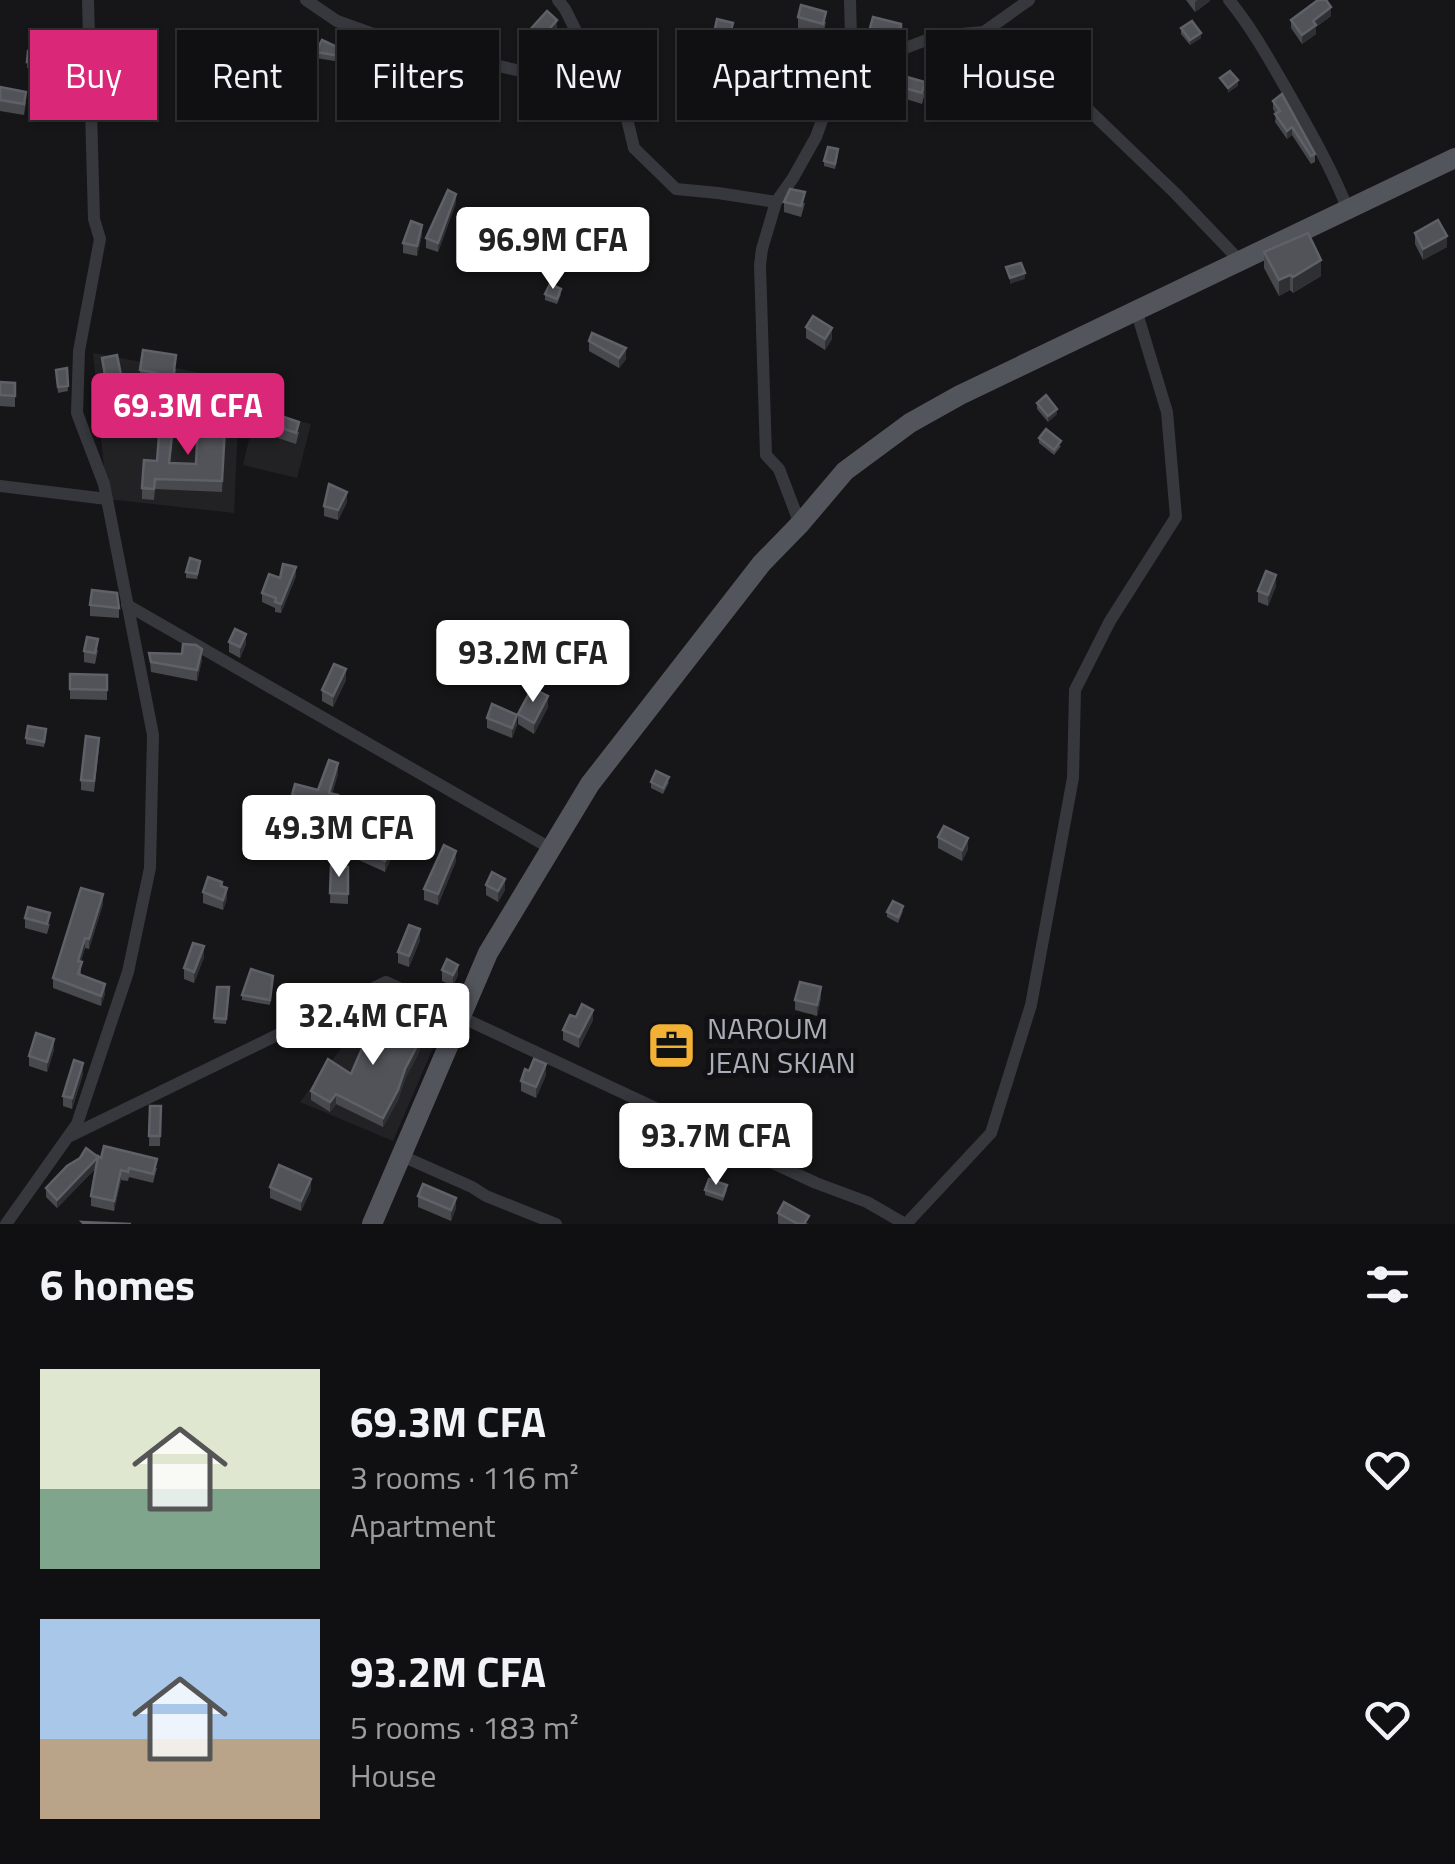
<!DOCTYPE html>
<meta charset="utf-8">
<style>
:root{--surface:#101012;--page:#1e1e20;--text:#f1f3f6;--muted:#9c9d9f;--line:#303032;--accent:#db2777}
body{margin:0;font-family:"Titillium Web",sans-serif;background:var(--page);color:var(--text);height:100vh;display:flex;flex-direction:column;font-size:38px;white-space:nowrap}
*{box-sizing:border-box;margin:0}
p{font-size:32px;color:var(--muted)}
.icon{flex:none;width:55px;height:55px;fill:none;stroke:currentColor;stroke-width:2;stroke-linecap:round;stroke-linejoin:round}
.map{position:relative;height:1224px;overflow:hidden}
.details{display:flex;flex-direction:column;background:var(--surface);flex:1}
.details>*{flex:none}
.hud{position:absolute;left:30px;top:30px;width:1395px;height:90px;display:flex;gap:20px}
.price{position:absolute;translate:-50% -85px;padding:0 22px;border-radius:10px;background:#fff;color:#222;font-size:32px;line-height:65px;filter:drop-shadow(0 2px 5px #0008)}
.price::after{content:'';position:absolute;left:50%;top:60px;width:30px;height:22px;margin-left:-15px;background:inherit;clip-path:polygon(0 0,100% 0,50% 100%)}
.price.current{background:var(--accent);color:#fff}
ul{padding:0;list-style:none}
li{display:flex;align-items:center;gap:30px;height:250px;padding:0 40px}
li span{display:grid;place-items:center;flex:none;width:280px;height:200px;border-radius:0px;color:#555}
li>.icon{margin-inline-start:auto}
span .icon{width:120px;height:120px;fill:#fffc;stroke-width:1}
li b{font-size:42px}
h2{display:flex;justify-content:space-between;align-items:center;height:120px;padding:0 40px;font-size:42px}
.tag{padding:0 35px;border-radius:0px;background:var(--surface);box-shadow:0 2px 8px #0004,0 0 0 2px var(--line);font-size:35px;line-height:90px}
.tag.current{background:var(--accent);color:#fff}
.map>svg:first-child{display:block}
.built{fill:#222225}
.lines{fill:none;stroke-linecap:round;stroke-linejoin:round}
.street{stroke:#37383d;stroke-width:12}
.primary{stroke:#53555c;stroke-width:20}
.wall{fill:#47494d;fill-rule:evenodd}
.shaded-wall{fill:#2f3033}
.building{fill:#525359;stroke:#5f6168;stroke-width:2.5}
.labels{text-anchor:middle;stroke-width:10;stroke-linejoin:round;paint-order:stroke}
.poi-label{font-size:30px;fill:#a8adb8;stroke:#111113;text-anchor:start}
</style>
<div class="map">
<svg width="1455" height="1224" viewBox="0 0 1455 1224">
<rect width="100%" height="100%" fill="#161618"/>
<g class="built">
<path d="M93,353L240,380L234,513L107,499Z"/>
<path d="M256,410L311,424L297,478L243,465Z"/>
<path d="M384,992L445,1020L393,1141L300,1102Z"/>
</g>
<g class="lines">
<g class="street">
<path d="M306,0L337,21L401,44L521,71L568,76L604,75"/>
<path d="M558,0L565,9L581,41L624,106L634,148L676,189L718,193L776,202"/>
<path d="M850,0L851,37L860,56"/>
<path d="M1229,0C1252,28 1270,61 1288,92C1310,131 1332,169 1348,210"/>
<path d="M984,32L1029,0"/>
<path d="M416,48L407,89L444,100L470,88L487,64"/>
<path d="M0,486L107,499"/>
<path d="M800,524L779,469L766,455L760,265L762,249L776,202L793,178L816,137L832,93L860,56L908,47L937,36L984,32L1042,65L1176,194L1240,261"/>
<path d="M127,605L550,848"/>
<path d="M70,1136L386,982L816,1183L867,1202L905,1224"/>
<path d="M402,1156L472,1187L486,1196L556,1224"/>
<path d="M6,1224L77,1124L128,972L150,868L153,735L104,484L77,413L79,351L100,239L94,219L88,0"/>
<path d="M906,1224L991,1133L1031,1005L1073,778L1075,690L1110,621L1176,517L1167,412L1136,310"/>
</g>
<path class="primary" d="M372,1224L488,953L590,784L762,563L800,524L845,471L910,423L960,395L1455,158"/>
</g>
<g class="wall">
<path d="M1186,0H1210V1L1195,12Z"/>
<path d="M1331,16L1316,27V34L1302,44L1291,28V20Z"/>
<path d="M798,17L826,22L823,34L798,28Z"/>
<path d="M901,24V38L881,42L870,39V28Z"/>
<path d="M1181,28L1201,38L1190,45L1181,34Z"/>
<path d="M557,31L538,53L527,44V33Z"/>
<path d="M733,33L728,52L713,48V38Z"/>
<path d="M47,41L65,43L64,60L46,58Z"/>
<path d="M384,48L403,61L400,74L356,65V55Z"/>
<path d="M41,52L40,68H27V62Z"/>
<path d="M316,52L354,55V61L353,64L316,58Z"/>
<rect x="971" y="55" width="12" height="22"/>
<path d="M754,79L749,100L737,97V87Z"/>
<path d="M890,84L925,93L922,104L890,94Z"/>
<path d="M0,87L26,102L24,115L0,111Z"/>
<path d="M1273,101L1315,154V162L1311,164L1292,135L1287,139L1275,122L1276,114L1273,109Z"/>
<path d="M838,155L835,169L824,166V161Z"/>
<path d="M784,202L805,203L801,217L784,212Z"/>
<path d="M456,203L438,252L426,248V238Z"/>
<path d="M1415,233L1447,247L1423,260L1415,244Z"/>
<path d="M422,235L417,256L403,253V243Z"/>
<path d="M1264,252L1321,276L1293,293L1290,290L1279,296L1264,268Z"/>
<path d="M545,294H561L557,304L545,300Z"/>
<path d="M806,327L832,339L825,350L806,338Z"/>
<path d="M589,341L626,359L619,368L589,351Z"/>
<path d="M102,358L122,380L125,432L109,434Z"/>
<path d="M67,368L68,391L58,393L56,375Z"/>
<path d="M176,369L175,378L200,380L199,425L225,427L222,492L155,489L154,500L142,499V488L157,461L168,425V411H155L156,386L140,384V370ZM173,426L198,427L196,464L170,463Z"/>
<path d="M0,382L15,383V407L0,406Z"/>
<path d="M1037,403L1057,414L1048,422L1037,409Z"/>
<path d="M278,427L299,432L296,444L278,438Z"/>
<path d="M1039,438L1061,446L1054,455L1039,443Z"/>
<path d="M347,502L338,520L324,516V506Z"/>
<path d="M200,566L197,579L186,578V572Z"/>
<path d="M296,576L281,613L275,612V608L262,602V593L280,578Z"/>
<path d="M1276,586L1268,606L1258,602V591Z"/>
<path d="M90,605L119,608V618L90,616Z"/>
<path d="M229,642L246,644L240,658L229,652Z"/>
<path d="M98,650L95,664L84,662V651Z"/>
<path d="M149,653L202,660L197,681L151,672Z"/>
<path d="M70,674L107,675V700L70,699Z"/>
<path d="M346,680L333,707L322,701V690Z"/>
<path d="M548,707L534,734L518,724V714Z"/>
<path d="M487,718L517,725L512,738L487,728Z"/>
<path d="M46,735L44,747L26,744V738Z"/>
<path d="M99,748L94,792L81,790V780Z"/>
<path d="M338,774L332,794L338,806L335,817L292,806V795L318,790Z"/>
<path d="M651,782H669L663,794L651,788Z"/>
<path d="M938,837L968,849L962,861L938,848Z"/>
<path d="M352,846L392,856L385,872L352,857Z"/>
<path d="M456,861L438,905L424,900V889Z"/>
<path d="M331,866L348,867V904L330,903Z"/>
<path d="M486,885L505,890L498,902L486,895Z"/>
<path d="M222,887L227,899L223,910L203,903V892Z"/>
<path d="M103,904L89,949L85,948L81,961V975L105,994L101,1006L53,988V978Z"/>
<path d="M903,911L898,923L887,917V912Z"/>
<path d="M25,918L50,924L47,934L25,928Z"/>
<path d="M420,940L409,967L398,963V952Z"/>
<path d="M204,957L194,983L184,979V968Z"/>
<path d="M442,970L458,975L453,986L442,981Z"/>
<path d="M273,982L270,1005L242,1000V995Z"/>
<path d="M217,987H229L226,1024L214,1023Z"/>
<path d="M821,998L817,1016L795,1010V1000Z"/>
<path d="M576,1017L593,1020L579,1048L563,1040V1030Z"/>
<path d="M420,1020L410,1035L420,1050L405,1079L398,1100L383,1127L336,1104L330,1112L311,1100V1091L351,1074L393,1029Z"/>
<path d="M54,1050L47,1072L29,1066V1056Z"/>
<path d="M529,1071L546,1075L536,1098L521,1091V1081Z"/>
<path d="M83,1074L72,1109L63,1106V1096Z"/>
<path d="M150,1106H161L160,1146H149Z"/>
<path d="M101,1158L157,1168L153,1183L129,1177L128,1181L121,1180L114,1211L91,1206V1196L96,1168L57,1208L46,1197V1188Z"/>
<path d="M270,1187L311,1190L301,1211L270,1198Z"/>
<path d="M705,1190H727L723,1201L705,1195Z"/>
<path d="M418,1196L456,1208L451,1221L418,1207Z"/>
<path d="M778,1213L809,1224H779L778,1223Z"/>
</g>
<g class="shaded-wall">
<path d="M1197,0H1210V1L1195,12V2Z"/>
<path d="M1331,7V16L1316,27V34L1302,44V35L1313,21Z"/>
<path d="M557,20V31L538,53V42Z"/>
<path d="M733,23V33L728,52V41Z"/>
<path d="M1201,33V38L1190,45V40Z"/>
<path d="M754,69V79L749,100V90Z"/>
<path d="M1238,80V86L1228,93V88Z"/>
<path d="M1292,127V135L1287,139V131Z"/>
<path d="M456,194V203L438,252V243Z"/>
<path d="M422,225V235L417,256V246Z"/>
<path d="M1447,236V247L1423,260V249Z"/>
<path d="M1321,260V276L1293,293V277Z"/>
<path d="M1025,273V279L1010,284V278Z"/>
<path d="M1290,275V290L1279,296V280Z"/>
<path d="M832,328V339L825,350V339Z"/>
<path d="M626,348V359L619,368V358Z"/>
<path d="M1057,409V414L1048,422V416Z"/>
<path d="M347,492V502L338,520V510Z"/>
<path d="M296,567V576L281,613V604Z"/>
<path d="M1276,575V586L1268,606V595Z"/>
<path d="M246,634V644L240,658V647Z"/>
<path d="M202,649V660L197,681V670Z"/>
<path d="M346,669V680L333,707V696Z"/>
<path d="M548,696V707L534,734V723Z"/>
<path d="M517,715V725L512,738V728Z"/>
<path d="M338,763V774L329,803V793Z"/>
<path d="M968,838V849L962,861V850Z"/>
<path d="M392,845V856L385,872V861Z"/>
<path d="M456,851V861L438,905V894Z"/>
<path d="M505,879V890L498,902V891Z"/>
<path d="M227,888V899L223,910V900Z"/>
<path d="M103,894V904L89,949V939Z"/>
<path d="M420,929V940L409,967V956Z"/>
<path d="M85,938V948L78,970V961Z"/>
<path d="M204,946V957L194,983V972Z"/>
<path d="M458,965V975L453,986V975Z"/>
<path d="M105,984V994L101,1006V996Z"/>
<path d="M821,987V998L817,1016V1005Z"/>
<path d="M420,1010V1020L405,1043V1033Z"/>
<path d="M593,1010V1020L579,1048V1037Z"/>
<path d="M54,1039V1050L47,1072V1062Z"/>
<path d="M420,1040V1050L405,1079L398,1100L383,1127V1118Z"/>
<path d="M83,1063V1074L72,1109V1098Z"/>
<path d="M546,1064V1075L536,1098V1087Z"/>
<path d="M336,1094V1104L330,1112V1102Z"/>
<path d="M98,1157V1166L57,1208V1200Z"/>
<path d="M121,1170V1180L114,1211V1201Z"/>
<path d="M311,1179V1190L301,1211V1201Z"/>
<path d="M456,1198V1208L451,1221V1210Z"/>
</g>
<g class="building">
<path d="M1318,0H1326L1331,7L1313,21L1316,25L1302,35L1291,20Z"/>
<path d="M801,5L826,12L823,24L798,17Z"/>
<path d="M547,11L557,20L538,42L527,33Z"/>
<path d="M873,17L901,24V28L881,31L870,28Z"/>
<path d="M717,19L733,23L728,41L713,38Z"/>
<path d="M1192,21L1201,33L1190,40L1181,28Z"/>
<path d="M361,36L384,45L383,48L403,51L400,64L356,55Z"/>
<path d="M322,40L354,55L353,58L316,52Z"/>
<path d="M47,41L65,43L64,54L46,52Z"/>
<path d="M28,51L41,52L40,63L27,62Z"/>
<path d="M971,55H983V72L971,71Z"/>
<path d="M742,66L754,69L749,90L737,87Z"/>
<path d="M1230,71L1238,80L1228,88L1220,78Z"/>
<path d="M893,73L925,82L922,93L890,84Z"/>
<path d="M0,87L26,92L24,104L0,100Z"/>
<path d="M1282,94L1315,154L1311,156L1292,127L1287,131L1275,114L1280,111L1273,101Z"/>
<path d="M828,147L838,149L835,164L824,161Z"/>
<path d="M790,189L805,192L801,206L784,202Z"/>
<path d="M448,190L456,194L438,243L426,238Z"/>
<path d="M1438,220L1447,236L1423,249L1415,233Z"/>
<path d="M411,221L422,225L417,246L403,243Z"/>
<path d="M1308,233L1321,260L1293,277L1290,275L1279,280L1264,252Z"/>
<path d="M1021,263L1025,273L1010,278L1006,267Z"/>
<path d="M550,284L561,289L557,299L545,294Z"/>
<path d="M813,316L832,328L825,339L806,327Z"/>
<path d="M592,333L626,348L619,358L589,341Z"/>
<path d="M143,350L176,355L173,378L200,380L199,413L168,412L169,397H155L157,373L140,370Z"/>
<path d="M117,355L122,380L120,381L125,422L109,423L105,386H107L102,358Z"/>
<path d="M67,368L68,386L58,387L56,370Z"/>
<path d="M0,382L15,383V396L0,395Z"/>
<path d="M1046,395L1057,409L1048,416L1037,403Z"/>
<path d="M281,416L299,422L296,433L278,427Z"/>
<path d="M160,424L173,426L169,463L196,464L198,425L225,427L222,481L155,479L154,489L142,488L144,460L157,461Z"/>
<path d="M1046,429L1061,441L1054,450L1039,438Z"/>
<path d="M329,484L347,492L338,510L324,506Z"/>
<path d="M190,558L200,561L197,574L186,572Z"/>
<path d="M283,564L296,567L281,604L275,602L276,598L262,593L269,574L280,578Z"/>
<path d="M1266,571L1276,575L1268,595L1258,591Z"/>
<path d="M92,590L117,593L119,608L90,605Z"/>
<path d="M235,629L246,634L240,647L229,642Z"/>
<path d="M87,637L98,639L95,653L84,651Z"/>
<path d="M183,644L196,645L202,649L197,670L151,662L149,653L182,654Z"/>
<path d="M334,664L346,669L333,696L322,690Z"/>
<path d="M70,674L107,675V690L70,689Z"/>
<path d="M532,688L548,696L534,723L518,714Z"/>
<path d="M492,704L517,715L512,728L487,718Z"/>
<path d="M28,726L46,729L44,742L26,738Z"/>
<path d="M86,736L99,738L94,781L81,780Z"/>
<path d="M329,760L338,763L329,793L338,795L335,806L292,795L295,784L318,790Z"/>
<path d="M656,771L669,777L663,788L651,782Z"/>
<path d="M944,826L968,838L962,850L938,837Z"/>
<path d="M359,830L392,845L385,861L352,846Z"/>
<path d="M444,845L456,851L438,894L424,889Z"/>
<path d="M331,866L348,867V894L330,893Z"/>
<path d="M492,872L505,879L498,891L486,885Z"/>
<path d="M208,877L222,882L221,886L227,888L223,900L203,892Z"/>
<path d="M81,888L103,894L89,939L85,938L78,961L82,962L78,974L105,984L101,996L53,978Z"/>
<path d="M893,901L903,906L898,917L887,912Z"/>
<path d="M28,907L50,913L47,924L25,918Z"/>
<path d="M409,925L420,929L409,956L398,952Z"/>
<path d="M193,943L204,946L194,972L184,968Z"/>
<path d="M447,959L458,965L453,975L442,970Z"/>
<path d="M251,969L273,976L270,1000L242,995Z"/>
<path d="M800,982L821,987L817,1005L795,1000Z"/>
<path d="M217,987H229L226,1019L214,1018Z"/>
<path d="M409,1003L420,1010L405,1033L420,1040L405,1069L398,1090L383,1118L336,1094L330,1102L311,1091L328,1059L351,1074L374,1021L393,1029Z"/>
<path d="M582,1004L593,1010L579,1037L563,1030L570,1015L576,1017Z"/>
<path d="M36,1033L54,1039L47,1062L29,1056Z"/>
<path d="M534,1059L546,1064L536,1087L521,1081L525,1069L529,1071Z"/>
<path d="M74,1060L83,1063L72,1098L63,1096Z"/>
<path d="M150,1106H161L160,1136H149Z"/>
<path d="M104,1146L157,1159L153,1174L129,1168L128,1172L121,1170L114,1201L91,1196L98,1156L101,1158Z"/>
<path d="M86,1148L98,1157L57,1200L46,1188L67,1166L80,1158Z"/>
<path d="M279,1165L311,1179L301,1201L270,1187Z"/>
<path d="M709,1179L727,1185L723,1196L705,1190Z"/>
<path d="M423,1184L456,1198L451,1210L418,1196Z"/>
<path d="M784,1202L809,1216L804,1224H798L778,1213Z"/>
<path d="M82,1222L131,1224H84Z"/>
</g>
<defs>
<symbol id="office-square" viewBox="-11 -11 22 22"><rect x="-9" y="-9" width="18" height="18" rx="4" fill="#f2b134" stroke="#111113"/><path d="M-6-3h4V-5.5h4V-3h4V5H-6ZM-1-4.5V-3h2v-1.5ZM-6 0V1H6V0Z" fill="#111"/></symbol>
</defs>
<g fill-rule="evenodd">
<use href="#office-square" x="644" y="1018" width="55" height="55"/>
</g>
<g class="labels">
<g class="poi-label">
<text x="707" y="1039">NAROUM<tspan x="707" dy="34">JEAN SKIAN</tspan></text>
</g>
</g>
</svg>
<b class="price" style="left:553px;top:292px">96.9M CFA</b>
<b class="price current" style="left:188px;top:458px">69.3M CFA</b>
<b class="price" style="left:533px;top:705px">93.2M CFA</b>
<b class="price" style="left:339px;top:880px">49.3M CFA</b>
<b class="price" style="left:373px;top:1068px">32.4M CFA</b>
<b class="price" style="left:716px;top:1188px">93.7M CFA</b>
<div class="hud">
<a class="tag current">Buy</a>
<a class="tag">Rent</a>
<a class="tag">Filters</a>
<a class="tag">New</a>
<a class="tag">Apartment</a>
<a class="tag">House</a>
</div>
</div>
<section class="details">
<h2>6 homes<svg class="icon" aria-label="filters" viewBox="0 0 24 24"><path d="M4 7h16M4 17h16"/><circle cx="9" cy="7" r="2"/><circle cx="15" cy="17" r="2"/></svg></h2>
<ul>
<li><span style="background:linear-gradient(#dfe7d0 60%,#7fa58c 0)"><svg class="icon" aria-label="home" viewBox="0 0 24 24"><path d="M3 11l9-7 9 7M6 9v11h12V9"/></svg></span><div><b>69.3M CFA</b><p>3 rooms · 116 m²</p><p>Apartment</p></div><svg class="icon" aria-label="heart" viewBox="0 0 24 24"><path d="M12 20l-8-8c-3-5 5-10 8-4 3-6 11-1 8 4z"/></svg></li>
<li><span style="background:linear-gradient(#a9c7e8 60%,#b9a48a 0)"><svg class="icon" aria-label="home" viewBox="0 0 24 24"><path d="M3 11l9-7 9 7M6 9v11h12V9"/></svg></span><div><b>93.2M CFA</b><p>5 rooms · 183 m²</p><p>House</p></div><svg class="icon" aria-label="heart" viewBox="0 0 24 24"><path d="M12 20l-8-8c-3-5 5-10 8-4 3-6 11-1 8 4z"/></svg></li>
</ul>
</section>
